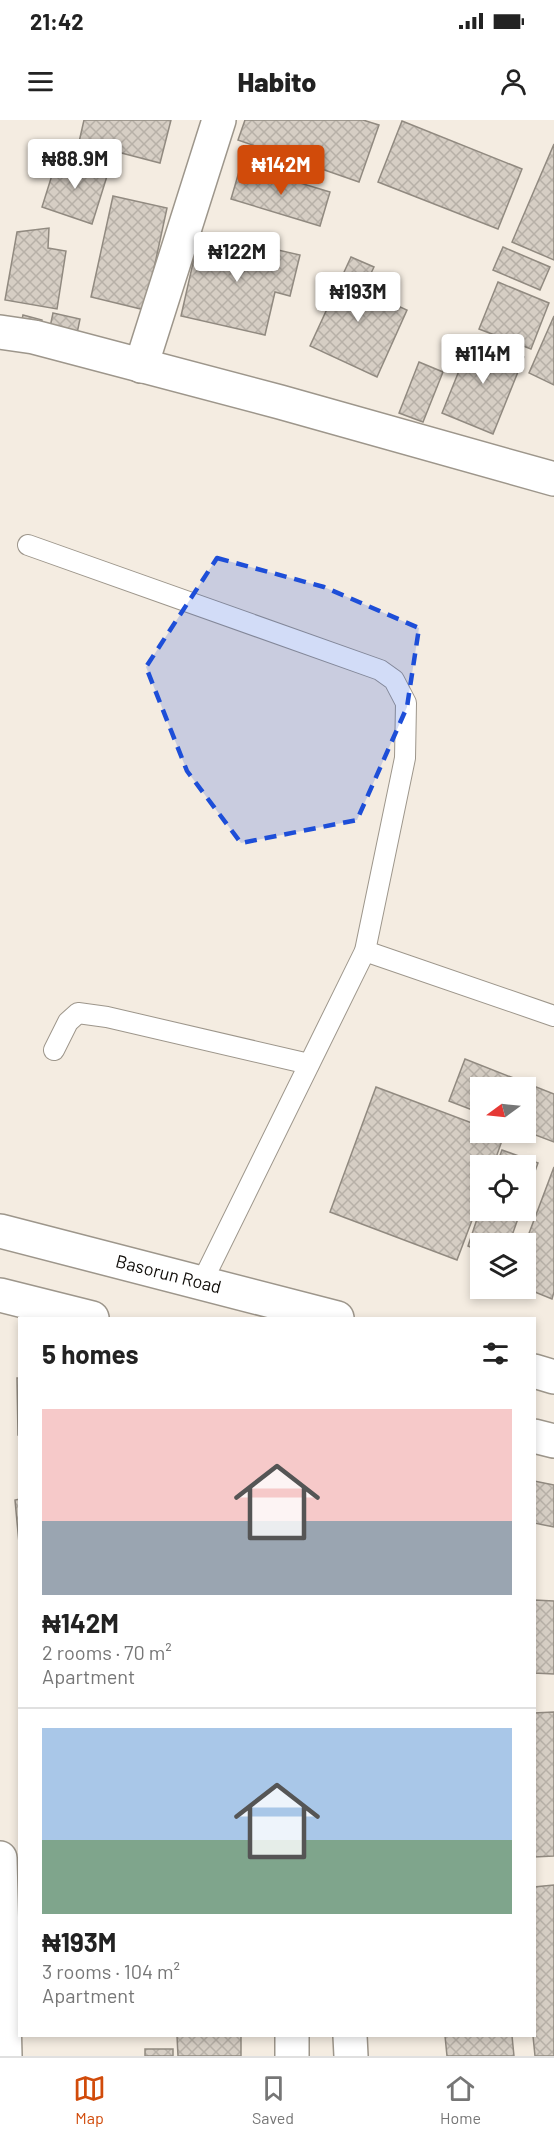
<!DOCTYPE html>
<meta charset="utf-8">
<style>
:root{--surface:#fff;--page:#f2f2f2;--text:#222;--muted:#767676;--line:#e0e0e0;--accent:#d14b0a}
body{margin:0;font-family:Barlow,sans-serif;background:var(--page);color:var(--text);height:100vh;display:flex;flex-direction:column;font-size:22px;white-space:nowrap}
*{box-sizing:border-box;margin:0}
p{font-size:20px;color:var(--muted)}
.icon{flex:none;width:33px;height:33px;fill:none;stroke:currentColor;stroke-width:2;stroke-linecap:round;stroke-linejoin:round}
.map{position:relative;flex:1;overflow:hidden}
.side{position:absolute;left:18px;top:1197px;width:518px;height:720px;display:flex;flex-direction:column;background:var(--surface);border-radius:0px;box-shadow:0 3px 9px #0003}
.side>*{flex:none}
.needle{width:39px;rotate:255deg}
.fabs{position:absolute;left:470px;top:957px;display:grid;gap:12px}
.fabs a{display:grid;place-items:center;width:66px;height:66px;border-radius:0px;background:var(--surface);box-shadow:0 3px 9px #0003;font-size:30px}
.price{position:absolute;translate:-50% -51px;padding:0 14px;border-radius:6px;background:#fff;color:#222;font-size:20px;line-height:39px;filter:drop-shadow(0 2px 3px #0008)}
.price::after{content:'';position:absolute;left:50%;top:36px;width:18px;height:14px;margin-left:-9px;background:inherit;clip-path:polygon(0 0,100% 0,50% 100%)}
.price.current{background:var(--accent);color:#fff}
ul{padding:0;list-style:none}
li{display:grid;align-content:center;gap:12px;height:318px;padding:0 24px}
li+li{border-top:2px solid var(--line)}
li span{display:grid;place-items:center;height:186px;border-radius:0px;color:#555}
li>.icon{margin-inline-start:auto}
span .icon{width:108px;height:108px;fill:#fffc;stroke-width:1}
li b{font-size:26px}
h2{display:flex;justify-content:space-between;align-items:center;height:72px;padding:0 24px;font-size:26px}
.status{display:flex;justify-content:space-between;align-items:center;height:42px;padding:0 30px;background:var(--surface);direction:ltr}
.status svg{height:16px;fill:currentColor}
header{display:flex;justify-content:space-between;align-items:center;height:78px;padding:0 24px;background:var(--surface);font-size:27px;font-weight:800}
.dock{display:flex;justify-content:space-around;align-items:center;height:84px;border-top:2px solid var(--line);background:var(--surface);font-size:16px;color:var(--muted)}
.dock a{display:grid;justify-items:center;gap:3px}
.dock .current{color:var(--accent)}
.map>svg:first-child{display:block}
.building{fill:url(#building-cross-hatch);stroke:#918a80;stroke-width:1.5}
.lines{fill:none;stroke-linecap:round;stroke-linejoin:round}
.lane-casing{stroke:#9d968b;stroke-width:22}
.street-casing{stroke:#9d968b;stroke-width:36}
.secondary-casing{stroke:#9d968b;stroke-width:36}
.lane{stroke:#fff;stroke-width:20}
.street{stroke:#fff;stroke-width:33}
.secondary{stroke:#fff;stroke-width:33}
.marked{fill:#1d4ed8;fill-opacity:0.2;stroke:#1d4ed8;stroke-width:4.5;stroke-dasharray:12 8;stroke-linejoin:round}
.labels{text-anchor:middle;stroke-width:4.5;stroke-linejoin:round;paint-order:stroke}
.street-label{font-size:18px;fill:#110e0a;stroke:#f4ece1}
</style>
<div class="status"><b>21:42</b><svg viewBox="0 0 49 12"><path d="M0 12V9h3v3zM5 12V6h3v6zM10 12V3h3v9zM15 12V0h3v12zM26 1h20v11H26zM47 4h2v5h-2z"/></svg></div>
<header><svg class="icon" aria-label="menu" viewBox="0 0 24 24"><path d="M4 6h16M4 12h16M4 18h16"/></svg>Habito<svg class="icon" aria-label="person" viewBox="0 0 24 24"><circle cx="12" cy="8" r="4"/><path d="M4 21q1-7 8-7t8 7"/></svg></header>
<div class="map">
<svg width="554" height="1936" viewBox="0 0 554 1936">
<defs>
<pattern id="building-cross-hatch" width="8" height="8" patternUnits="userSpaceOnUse" patternTransform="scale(1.5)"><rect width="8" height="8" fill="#d6cec4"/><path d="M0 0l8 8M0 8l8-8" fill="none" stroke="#b7b0a7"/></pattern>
</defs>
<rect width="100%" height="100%" fill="#f4ece1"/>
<g class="building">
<path d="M84,0H171L160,43L79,22Z"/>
<path d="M245,0H363L379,5L359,62L238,20Z"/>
<path d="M402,1L522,49L498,109L378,62Z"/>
<path d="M554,24V140L512,122Z"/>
<path d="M58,36L108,53L92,104L42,87Z"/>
<path d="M241,45L330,72L320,106L231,79Z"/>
<path d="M113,76L167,88L145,190L91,177Z"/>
<path d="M49,108L48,128L66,131L57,189L5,180L17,112Z"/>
<path d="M200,112L300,135L290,176L275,172L265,215L181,196Z"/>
<path d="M503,127L550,147L540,170L493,150Z"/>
<path d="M351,137L374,147L363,170L407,190L377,257L310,226Z"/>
<path d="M498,162L549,183L531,229L479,209Z"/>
<path d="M53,193L80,199L76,218L49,212Z"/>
<path d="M23,195L42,200L40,213L20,208Z"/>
<path d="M554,196V265L529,253Z"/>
<path d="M473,216L524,237L493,314L442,293Z"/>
<path d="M419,242L443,252L423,302L399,293Z"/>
<path d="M465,939L554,974V1022L525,1011V968H480V993L449,981Z"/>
<path d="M376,967L480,1006V1012L504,1015L493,1046H480V1079L457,1140L330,1092Z"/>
<path d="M502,1030L538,1043L525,1079V1046H496Z"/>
<path d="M554,1047V1172L552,1179L525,1168V1124Z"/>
<path d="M480,1090H521L509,1124H480V1131L468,1126Z"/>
<path d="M17,1258H20V1315H18Z"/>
<path d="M534,1361L554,1365V1407L534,1403Z"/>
<path d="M20,1379V1434L15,1380Z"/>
<path d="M534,1480L554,1481V1554L534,1553Z"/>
<path d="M554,1592V1736L534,1737V1593Z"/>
<path d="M554,1765V1936H535L533,1916L534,1767Z"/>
<path d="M145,1916H241V1936H178L177,1916Z"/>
<path d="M445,1916H512L514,1936H447Z"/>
<rect x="145" y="1929" width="28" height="7"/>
</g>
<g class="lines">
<defs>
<g id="lane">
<path d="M28,425L380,550L394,560L406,583L405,638L365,831L202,1162"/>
<path d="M365,831L554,896"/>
<path d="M54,930L68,902L78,893L107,897L309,944"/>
</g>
<g id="street">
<path d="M0,212L34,217L280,282L554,359"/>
<path d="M141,246L219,0"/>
<path d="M0,1738L5,1936"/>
<path d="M292,1916V1936"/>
<path d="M350,1916L351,1936"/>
</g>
<g id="secondary">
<path id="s1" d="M0,1111L337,1198"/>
<path d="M0,1175L92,1198"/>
<path d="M534,1251L554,1257"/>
<path d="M534,1316L554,1321"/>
</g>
</defs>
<use href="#lane" class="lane-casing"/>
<use href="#street" class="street-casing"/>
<use href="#secondary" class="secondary-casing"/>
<use href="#lane" class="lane"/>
<use href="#street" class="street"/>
<use href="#secondary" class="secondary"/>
</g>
<path class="marked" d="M217,438L324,467L419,508L407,587L357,700L241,723L187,651L146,547Z"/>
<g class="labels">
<g class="street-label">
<text dy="6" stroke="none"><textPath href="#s1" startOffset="174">Basorun Road</textPath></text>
</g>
</g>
</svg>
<div class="fabs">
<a><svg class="needle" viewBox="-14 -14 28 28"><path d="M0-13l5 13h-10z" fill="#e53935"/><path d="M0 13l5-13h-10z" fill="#767676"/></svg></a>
<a><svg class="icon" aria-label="locate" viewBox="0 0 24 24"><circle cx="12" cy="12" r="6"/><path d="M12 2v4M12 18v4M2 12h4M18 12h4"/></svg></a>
<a><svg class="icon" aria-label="layers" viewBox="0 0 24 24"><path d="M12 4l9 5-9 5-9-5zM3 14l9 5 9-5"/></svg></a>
</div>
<b class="price" style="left:75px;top:70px">₦88.9M</b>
<b class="price current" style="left:281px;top:76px">₦142M</b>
<b class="price" style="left:237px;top:163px">₦122M</b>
<b class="price" style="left:358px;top:203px">₦193M</b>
<b class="price" style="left:483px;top:265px">₦114M</b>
<section class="side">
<h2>5 homes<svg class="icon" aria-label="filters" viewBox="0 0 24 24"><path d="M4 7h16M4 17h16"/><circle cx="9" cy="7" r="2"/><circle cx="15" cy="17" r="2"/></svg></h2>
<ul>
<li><span style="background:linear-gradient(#f6c9c9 60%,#9aa5b1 0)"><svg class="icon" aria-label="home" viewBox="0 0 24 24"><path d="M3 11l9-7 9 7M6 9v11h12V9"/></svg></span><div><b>₦142M</b><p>2 rooms · 70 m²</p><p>Apartment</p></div></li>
<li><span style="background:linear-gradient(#a9c7e8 60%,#7fa58c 0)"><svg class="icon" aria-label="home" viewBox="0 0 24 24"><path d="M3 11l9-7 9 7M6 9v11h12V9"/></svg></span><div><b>₦193M</b><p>3 rooms · 104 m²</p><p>Apartment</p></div></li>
</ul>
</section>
</div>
<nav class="dock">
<a class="current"><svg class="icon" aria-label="map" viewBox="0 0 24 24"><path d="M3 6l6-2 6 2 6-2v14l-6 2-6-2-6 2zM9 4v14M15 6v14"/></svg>Map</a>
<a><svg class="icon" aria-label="saved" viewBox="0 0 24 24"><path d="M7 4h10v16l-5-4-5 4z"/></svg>Saved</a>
<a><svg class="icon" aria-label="home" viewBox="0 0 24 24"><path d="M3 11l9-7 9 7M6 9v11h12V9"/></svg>Home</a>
</nav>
